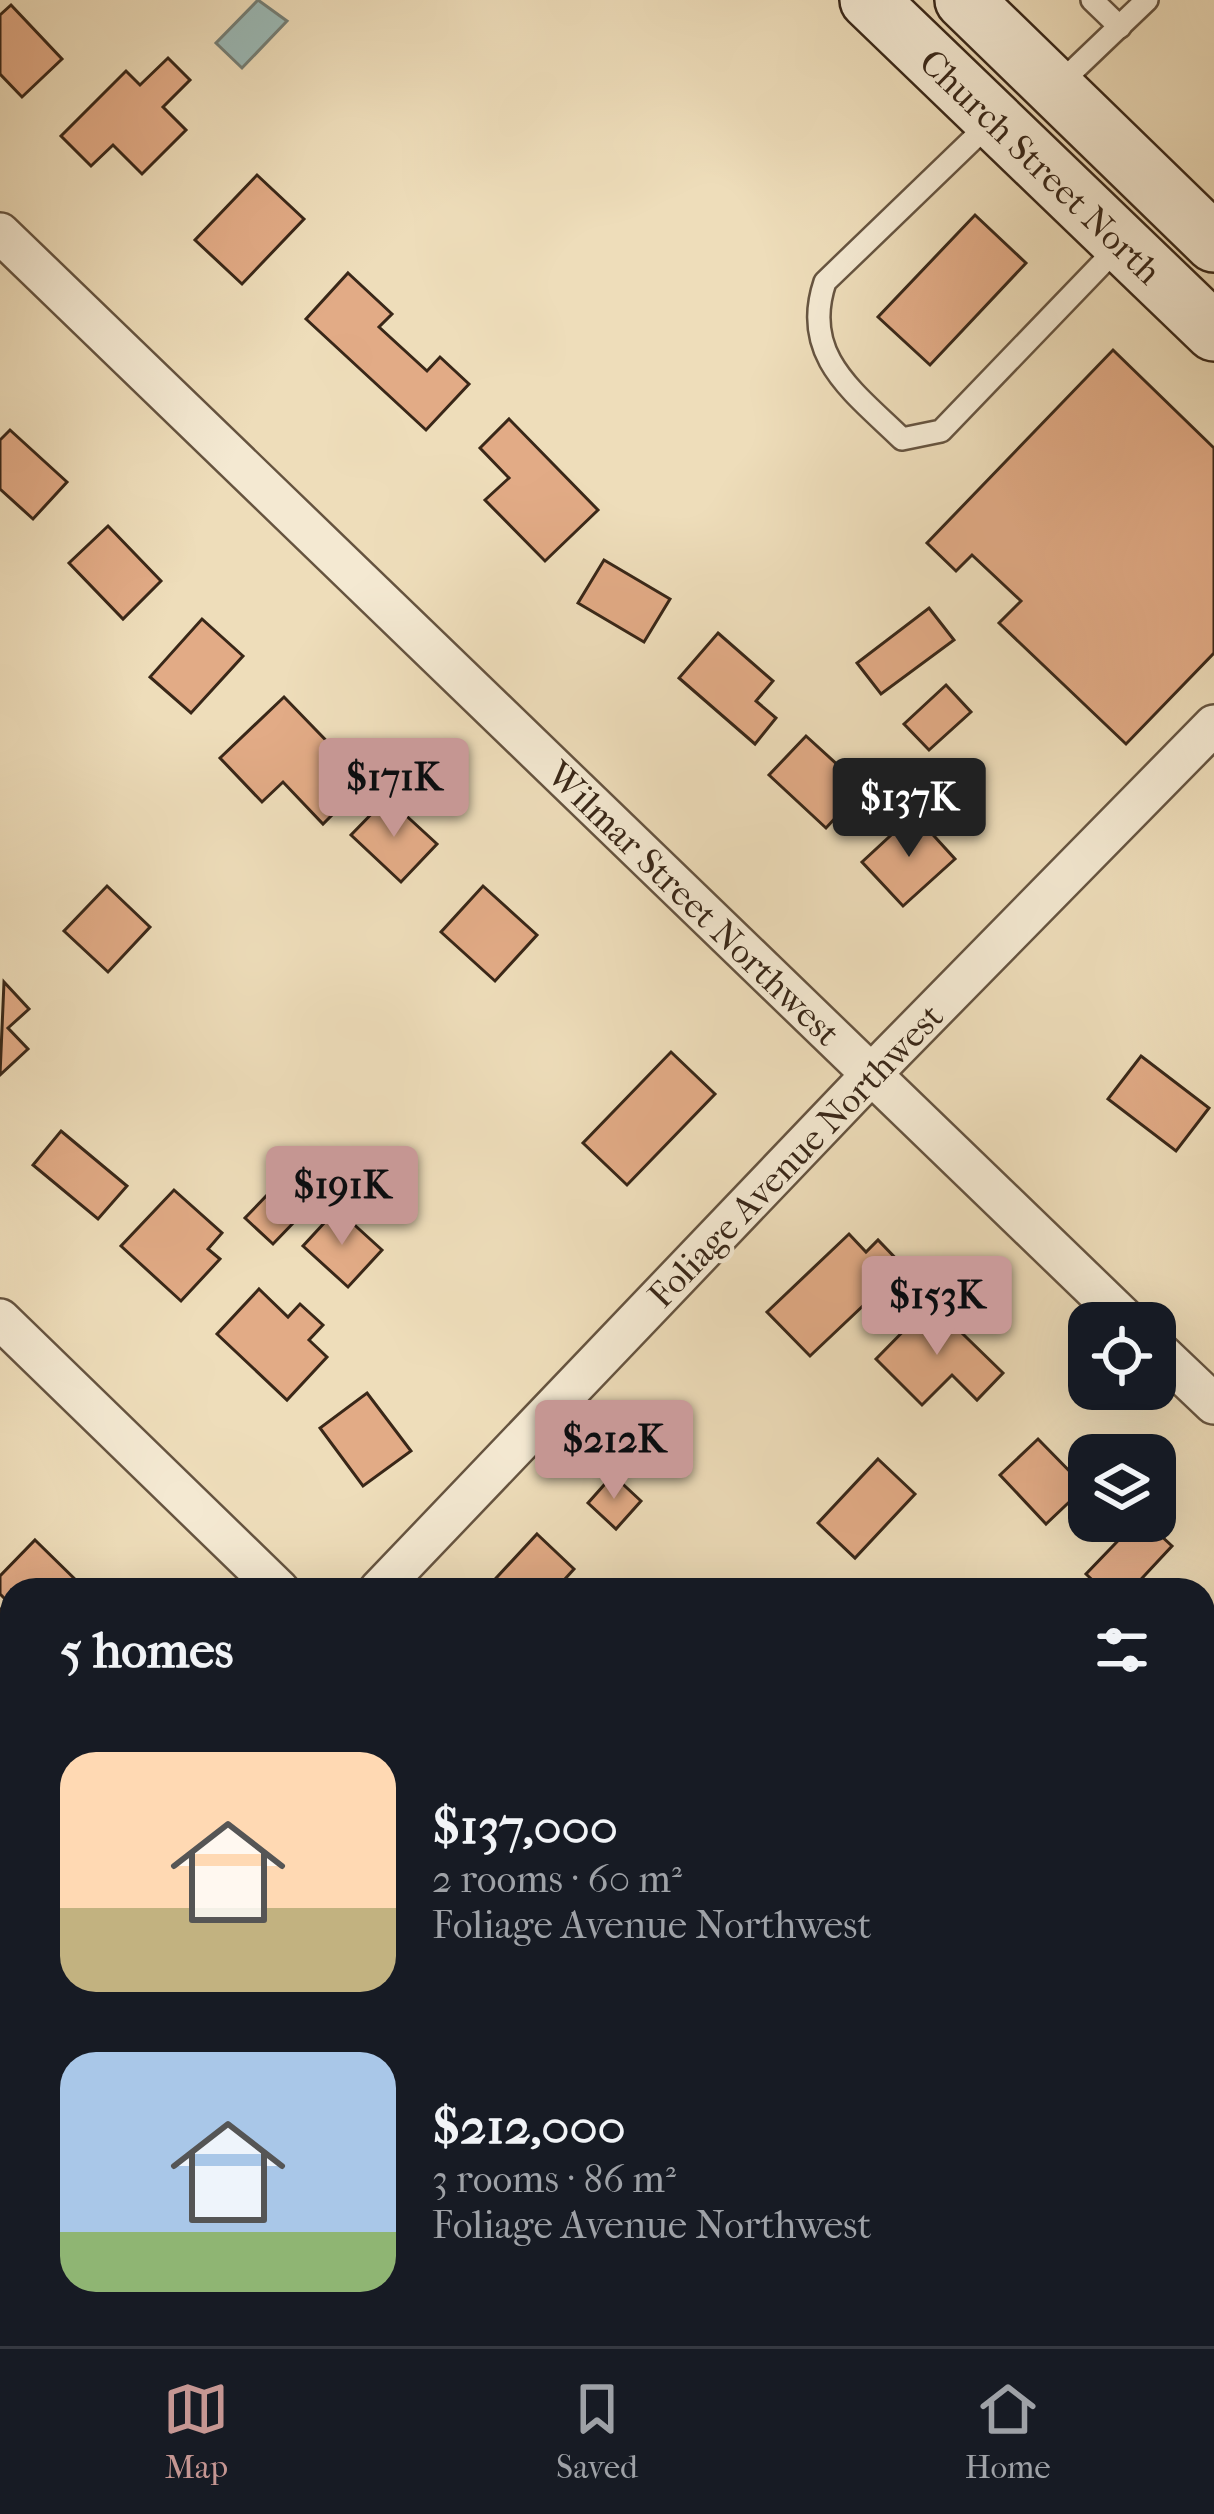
<!DOCTYPE html>
<meta charset="utf-8">
<style>
:root{--surface:#171b24;--page:#20242c;--text:#f1f3f6;--muted:#9ea1a6;--line:#363941;--accent:#c59692}
body{margin:0;font-family:"IM FELL French Canon",serif;background:var(--page);color:var(--text);height:100vh;display:flex;flex-direction:column;font-size:45px;white-space:nowrap}
*{box-sizing:border-box;margin:0}
p{font-size:39px;color:var(--muted)}
.icon{flex:none;width:66px;height:66px;fill:none;stroke:currentColor;stroke-width:2;stroke-linecap:round;stroke-linejoin:round}
.map{position:relative;flex:1;overflow:hidden}
.details{position:absolute;left:0px;top:1578px;width:1215px;height:768px;display:flex;flex-direction:column;background:var(--surface);border-radius:36px 36px 0 0;box-shadow:0 12px 48px #0002}
.details>*{flex:none}
.controls{position:absolute;left:1068px;top:1302px;display:grid;gap:24px}
.controls a{display:grid;place-items:center;width:108px;height:108px;border-radius:24px;background:var(--surface);box-shadow:0 12px 48px #0002;font-size:60px}
.price{position:absolute;translate:-50% -102px;padding:0 27px;border-radius:12px;background:var(--accent);color:#111;font-size:39px;line-height:78px;filter:drop-shadow(0 3px 6px #0008)}
.price::after{content:'';position:absolute;left:50%;top:72px;width:36px;height:27px;margin-left:-18px;background:inherit;clip-path:polygon(0 0,100% 0,50% 100%)}
.price.current{background:#222;color:#fff}
ul{padding:0;list-style:none}
li{display:flex;align-items:center;gap:36px;height:300px;padding:0 60px}
li span{display:grid;place-items:center;flex:none;width:336px;height:240px;border-radius:36px;color:#555}
li>.icon{margin-inline-start:auto}
span .icon{width:144px;height:144px;fill:#fffc;stroke-width:1}
li b{font-size:51px}
h2{display:flex;justify-content:space-between;align-items:center;height:144px;padding:0 60px;font-size:51px}
.menu{display:flex;justify-content:space-around;align-items:center;height:168px;border-top:3px solid var(--line);background:var(--surface);font-size:33px;color:var(--muted)}
.menu a{display:grid;justify-items:center;gap:6px}
.menu .current{color:var(--accent)}
.map>svg:first-child{display:block}
.water{fill:#9bbab7;stroke:#747f77;stroke-width:3}
.building{fill:#e2ab86;stroke:#392718;stroke-width:3}
.lines{fill:none;stroke-linecap:round;stroke-linejoin:round}
.service-casing{stroke:#665440;stroke-width:26}
.minor-casing{stroke:#665440;stroke-width:44}
.secondary-casing{stroke:#392718;stroke-width:62}
.service{stroke:#f4e9d2;stroke-width:21}
.minor{stroke:#f4e9d2;stroke-width:39}
.secondary{stroke:#f4e9d2;stroke-width:57}
.labels{text-anchor:middle;stroke-width:9;stroke-linejoin:round;paint-order:stroke}
.street-label{font-size:36px;fill:#392718;stroke:#f4e9d2}
</style>
<div class="map">
<svg width="1214" height="2346" viewBox="0 0 1214 2346">
<rect width="100%" height="100%" fill="#eeddba"/>
<filter id="stains"><feTurbulence type="fractalNoise" baseFrequency=".00167" numOctaves="4"/><feColorMatrix values="0 0 0 0 .2 0 0 0 0 .09 0 0 0 0 .02 0 0 0 .5 -.17"/></filter>
<radialGradient id="worn" r=".72"><stop offset=".6" stop-color="#630" stop-opacity="0"/><stop offset="1" stop-color="#630" stop-opacity=".3"/></radialGradient>
<path class="water" d="M258,0L287,21L242,68L216,43Z"/>
<g class="building">
<path d="M11,5L62,59L22,97L0,74V15Z"/>
<path d="M168,58L190,80L163,107L186,130L142,174L113,145L91,166L61,136L126,71L140,85Z"/>
<path d="M257,175L304,219L242,284L195,240Z"/>
<path d="M975,215L1026,263L930,365L878,317Z"/>
<path d="M348,273L392,314L379,327L427,371L440,357L469,384L426,430L306,319Z"/>
<path d="M1113,350L1214,448V653L1126,744L999,623L1021,601L972,555L956,571L927,543Z"/>
<path d="M509,419L598,510L545,561L485,500L509,478L480,448Z"/>
<path d="M10,430L67,482L33,519L0,489V440Z"/>
<path d="M108,526L161,581L123,619L69,563Z"/>
<path d="M604,560L670,599L644,642L578,603Z"/>
<path d="M929,608L954,640L881,694L857,663Z"/>
<path d="M202,619L243,656L191,713L150,677Z"/>
<path d="M718,633L773,681L756,701L776,718L755,744L679,678Z"/>
<path d="M946,685L971,712L929,750L904,724Z"/>
<path d="M284,697L345,760L328,776L349,798L323,824L283,782L262,802L220,758Z"/>
<path d="M806,736L863,788L826,828L769,775Z"/>
<path d="M387,798L437,844L401,882L351,835Z"/>
<path d="M914,814L955,859L903,906L862,862Z"/>
<path d="M107,886L150,927L108,972L64,931Z"/>
<path d="M483,886L537,935L495,981L441,932Z"/>
<path d="M4,982L29,1009L8,1028L28,1049L0,1075Z"/>
<path d="M671,1052L715,1094L627,1185L583,1143Z"/>
<path d="M1141,1056L1209,1108L1176,1151L1108,1099Z"/>
<path d="M61,1131L127,1186L98,1219L33,1165Z"/>
<path d="M174,1190L222,1233L208,1249L220,1259L181,1301L121,1246Z"/>
<path d="M271,1191L298,1218L273,1244L245,1218Z"/>
<path d="M337,1209L382,1250L348,1287L303,1246Z"/>
<path d="M849,1234L866,1252L878,1240L904,1267L810,1356L767,1312Z"/>
<path d="M259,1289L288,1317L300,1304L323,1325L309,1340L327,1357L287,1400L217,1334Z"/>
<path d="M931,1303L1003,1373L977,1400L952,1375L922,1405L876,1359Z"/>
<path d="M367,1393L411,1451L363,1486L320,1428Z"/>
<path d="M1038,1439L1085,1487L1046,1524L1000,1475Z"/>
<path d="M878,1459L915,1494L855,1558L818,1523Z"/>
<path d="M613,1475L641,1501L616,1529L588,1503Z"/>
<path d="M1137,1521H1145L1172,1546L1131,1590H1103L1086,1574Z"/>
<path d="M537,1534L574,1569L555,1590H485Z"/>
<path d="M35,1540L86,1590H12V1706L0,1718V1645L8,1637L0,1630V1610L8,1602L0,1594V1576Z"/>
<path d="M1214,1633V1671L1203,1659V1643Z"/>
<path d="M1214,2103V2139L1203,2127V2114Z"/>
<path d="M1214,2201V2285L1203,2278V2219Z"/>
<path d="M117,2334H206L220,2346H130Z"/>
<path d="M391,2334H411L424,2346H380Z"/>
<path d="M766,2334H824L813,2346H778Z"/>
</g>
<g class="lines">
<defs>
<g id="service">
<path d="M1092,0L1120,27"/>
<path d="M1055,88L1147,0"/>
<path d="M992,121L825,282C800,356 854,392 902,439L941,431L1119,246"/>
</g>
<g id="minor">
<path d="M0,233L1129,1323"/>
<path d="M0,1319L279,1590"/>
<path d="M1155,1348L1214,1404"/>
<path d="M379,1590L889,1056L1214,725"/>
<path d="M0,1982L12,1970"/>
<path d="M1042,2334L1054,2346"/>
</g>
<g id="secondary">
<path d="M869,0L1214,332"/>
<path d="M964,0L1214,243"/>
</g>
</defs>
<use href="#service" class="service-casing"/>
<use href="#minor" class="minor-casing"/>
<use href="#secondary" class="secondary-casing"/>
<use href="#service" class="service"/>
<use href="#minor" class="minor"/>
<use href="#secondary" class="secondary"/>
</g>
<g class="labels">
<g class="street-label">
<text transform="translate(1041 166) rotate(44)" y="13">Church Street North</text>
<text transform="translate(694 903) rotate(44)" y="13">Wilmar Street Northwest</text>
<text transform="translate(795 1155) rotate(-46)" y="13">Foliage Avenue Northwest</text>
</g>
</g>
<rect width="100%" height="100%" filter="url(#stains)"/>
<rect width="100%" height="100%" fill="url(#worn)"/>
</svg>
<div class="controls">
<a><svg class="icon" aria-label="locate" viewBox="0 0 24 24"><circle cx="12" cy="12" r="6"/><path d="M12 2v4M12 18v4M2 12h4M18 12h4"/></svg></a>
<a><svg class="icon" aria-label="layers" viewBox="0 0 24 24"><path d="M12 4l9 5-9 5-9-5zM3 14l9 5 9-5"/></svg></a>
</div>
<b class="price" style="left:394px;top:840px">$171K</b>
<b class="price current" style="left:909px;top:860px">$137K</b>
<b class="price" style="left:342px;top:1248px">$191K</b>
<b class="price" style="left:937px;top:1358px">$153K</b>
<b class="price" style="left:614px;top:1502px">$212K</b>
<section class="details">
<h2>5 homes<svg class="icon" aria-label="filters" viewBox="0 0 24 24"><path d="M4 7h16M4 17h16"/><circle cx="9" cy="7" r="2"/><circle cx="15" cy="17" r="2"/></svg></h2>
<ul>
<li><span style="background:linear-gradient(#ffd9b3 65%,#c2b280 0)"><svg class="icon" aria-label="home" viewBox="0 0 24 24"><path d="M3 11l9-7 9 7M6 9v11h12V9"/></svg></span><div><b>$137,000</b><p>2 rooms · 60 m²</p><p>Foliage Avenue Northwest</p></div></li>
<li><span style="background:linear-gradient(#a9c7e8 75%,#8fb573 0)"><svg class="icon" aria-label="home" viewBox="0 0 24 24"><path d="M3 11l9-7 9 7M6 9v11h12V9"/></svg></span><div><b>$212,000</b><p>3 rooms · 86 m²</p><p>Foliage Avenue Northwest</p></div></li>
</ul>
</section>
</div>
<nav class="menu">
<a class="current"><svg class="icon" aria-label="map" viewBox="0 0 24 24"><path d="M3 6l6-2 6 2 6-2v14l-6 2-6-2-6 2zM9 4v14M15 6v14"/></svg>Map</a>
<a><svg class="icon" aria-label="saved" viewBox="0 0 24 24"><path d="M7 4h10v16l-5-4-5 4z"/></svg>Saved</a>
<a><svg class="icon" aria-label="home" viewBox="0 0 24 24"><path d="M3 11l9-7 9 7M6 9v11h12V9"/></svg>Home</a>
</nav>
